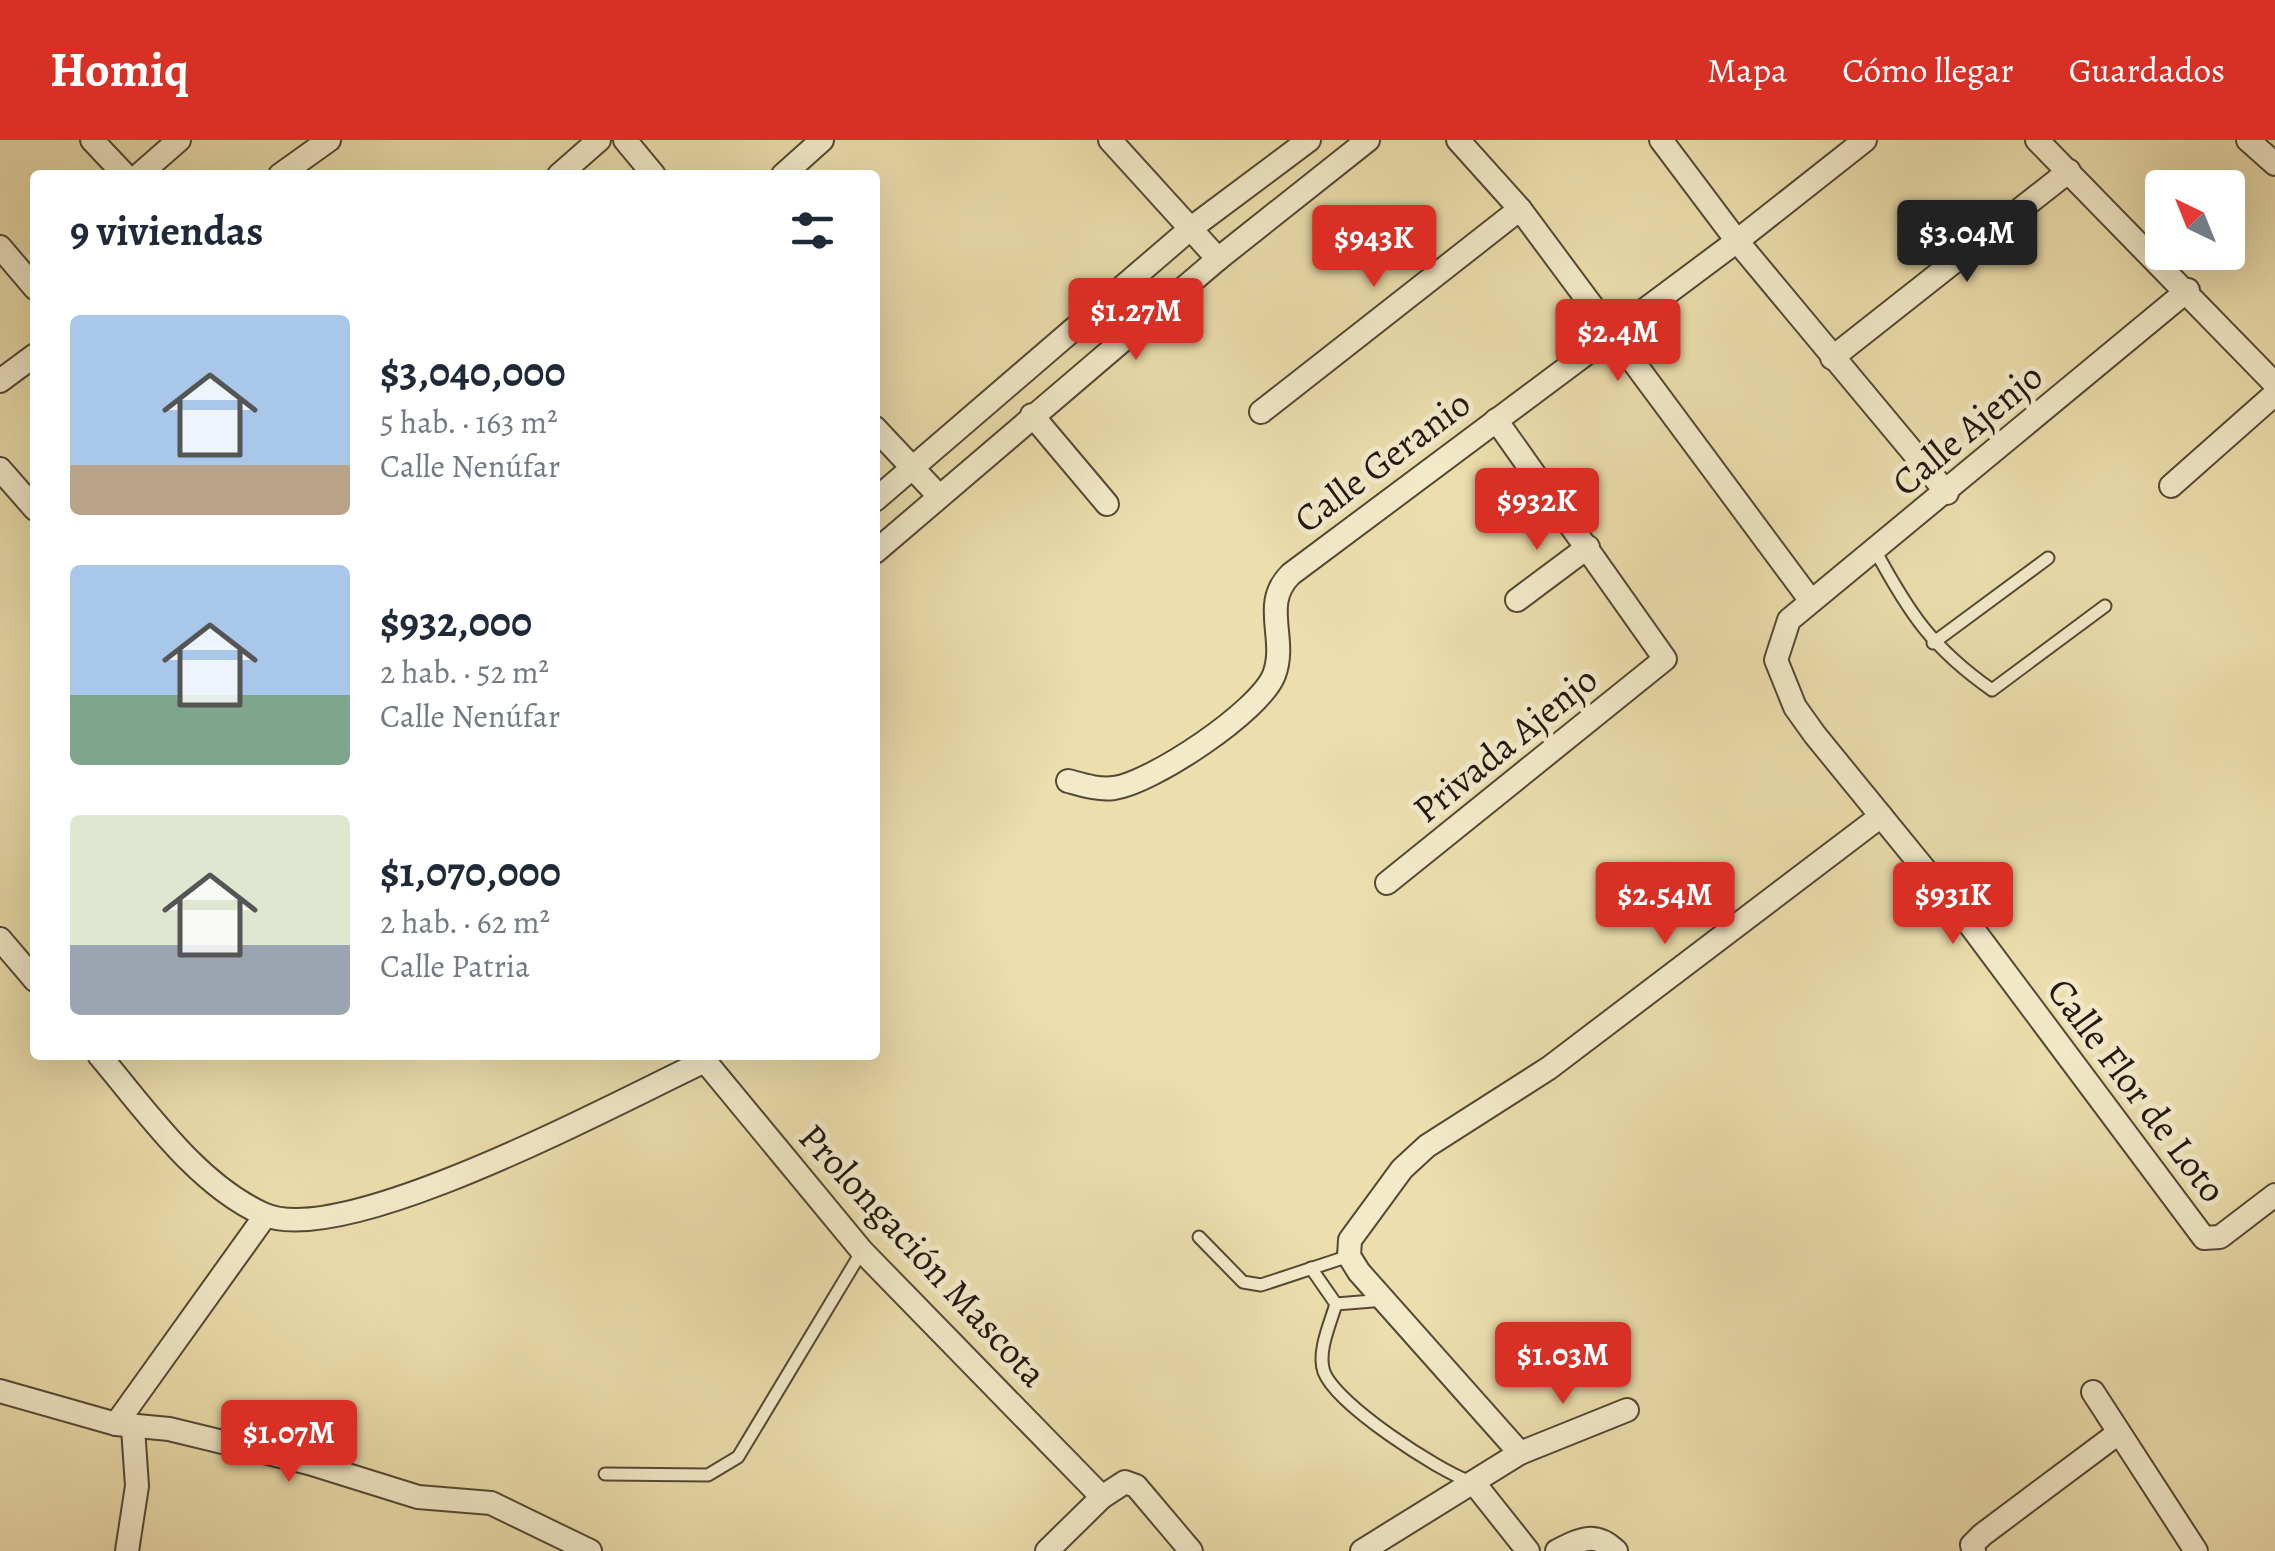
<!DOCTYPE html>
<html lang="es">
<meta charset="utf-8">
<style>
:root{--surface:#fff;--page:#f2f2f3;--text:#1f2937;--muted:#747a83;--accent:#d93025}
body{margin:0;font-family:Alegreya,serif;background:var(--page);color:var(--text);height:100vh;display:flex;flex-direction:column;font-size:38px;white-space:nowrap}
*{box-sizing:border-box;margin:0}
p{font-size:32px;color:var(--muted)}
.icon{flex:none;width:55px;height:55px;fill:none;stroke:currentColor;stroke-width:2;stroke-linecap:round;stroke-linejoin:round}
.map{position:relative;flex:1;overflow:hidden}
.panel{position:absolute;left:30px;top:30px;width:850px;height:890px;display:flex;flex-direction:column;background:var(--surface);border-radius:10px;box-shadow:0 10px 40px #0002}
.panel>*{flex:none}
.needle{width:65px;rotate:317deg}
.tools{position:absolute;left:2145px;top:30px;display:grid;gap:20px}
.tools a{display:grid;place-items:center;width:100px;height:100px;border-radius:10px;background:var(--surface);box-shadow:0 10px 40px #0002;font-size:50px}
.price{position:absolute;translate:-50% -85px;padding:0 22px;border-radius:10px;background:var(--accent);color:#fff;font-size:32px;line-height:65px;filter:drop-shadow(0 2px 5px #0008)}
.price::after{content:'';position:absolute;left:50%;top:60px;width:30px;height:22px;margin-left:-15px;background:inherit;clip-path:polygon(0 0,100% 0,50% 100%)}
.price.selected{background:#222;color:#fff}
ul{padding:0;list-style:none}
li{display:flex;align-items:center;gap:30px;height:250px;padding:0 40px}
li span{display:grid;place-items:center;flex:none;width:280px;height:200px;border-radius:10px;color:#555}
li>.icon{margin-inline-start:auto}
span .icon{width:120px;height:120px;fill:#fffc;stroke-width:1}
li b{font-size:42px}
h2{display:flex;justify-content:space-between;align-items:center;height:120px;padding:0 40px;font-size:42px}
header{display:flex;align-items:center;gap:60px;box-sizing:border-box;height:140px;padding:0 50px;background:var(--accent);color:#fff}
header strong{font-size:48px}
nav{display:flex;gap:55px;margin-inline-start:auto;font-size:35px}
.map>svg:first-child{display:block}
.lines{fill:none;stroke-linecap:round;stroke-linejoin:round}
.service-casing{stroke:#544935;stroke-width:15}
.minor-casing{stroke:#544935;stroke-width:26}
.service{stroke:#f3eaca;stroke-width:11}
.minor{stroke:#f3eaca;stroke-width:22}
.labels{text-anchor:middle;stroke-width:10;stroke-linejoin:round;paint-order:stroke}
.street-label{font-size:38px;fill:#22170d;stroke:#f3eaca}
</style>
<header>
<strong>Homiq</strong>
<nav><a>Mapa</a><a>Cómo llegar</a><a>Guardados</a></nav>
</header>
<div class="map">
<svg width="2275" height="1411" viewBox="0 0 2275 1411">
<rect width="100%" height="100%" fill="#ecdead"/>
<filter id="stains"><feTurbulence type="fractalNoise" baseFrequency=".002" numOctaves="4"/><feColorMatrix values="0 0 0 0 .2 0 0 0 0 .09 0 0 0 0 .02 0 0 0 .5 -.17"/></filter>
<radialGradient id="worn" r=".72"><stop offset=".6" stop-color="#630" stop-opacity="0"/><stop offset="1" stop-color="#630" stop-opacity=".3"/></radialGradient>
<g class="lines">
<defs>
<g id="service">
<path d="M1875,410C1909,473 1932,508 1992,550L2105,466"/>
<path d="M1933,503L2048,418"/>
<path d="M1199,1097L1243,1142L1261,1145L1349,1116"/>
<path d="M1311,1128L1336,1164L1385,1160"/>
<path d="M1336,1164C1330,1184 1317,1212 1324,1232C1337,1265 1437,1330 1471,1342"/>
<path d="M605,1334L708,1335L738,1317L862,1111"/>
</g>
<g id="minor">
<path d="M92,0L125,35"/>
<path d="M625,0L654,35"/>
<path d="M1110,0L1218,119"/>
<path d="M1458,0L1520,69L1811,461"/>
<path d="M1661,0L1737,101L1947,353"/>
<path d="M2037,0L2275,244"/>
<path d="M2248,0L2275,24"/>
<path d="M139,35L179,0"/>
<path d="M280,35L329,0"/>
<path d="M559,35L599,0"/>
<path d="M783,35L822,0"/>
<path d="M0,107L35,148"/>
<path d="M2188,150L1789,480L1776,520L1795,567L1815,595L1970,785L2204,1098L2220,1097L2275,1055"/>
<path d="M1832,218L2069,31"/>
<path d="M0,241L35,215"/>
<path d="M1261,272L1520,69"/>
<path d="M1032,275L1107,364"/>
<path d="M875,288L938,355"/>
<path d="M0,329L35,369"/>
<path d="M2171,346L2275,254"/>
<path d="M875,360L1190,89L1309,0"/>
<path d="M875,412L1218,119L1368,0"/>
<path d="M1517,460L1588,407"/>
<path d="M1068,641C1083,645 1098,650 1114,648C1152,643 1260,571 1274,535C1288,498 1260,464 1291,434L1737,101L1865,0"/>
<path d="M1387,743L1665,519L1496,280"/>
<path d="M0,799L35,840"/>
<path d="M99,915C145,969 196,1044 263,1074C344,1111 621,960 705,921"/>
<path d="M700,915L862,1111L1102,1357"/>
<path d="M0,1251L116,1284L169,1289L309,1323L418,1357L491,1363L590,1411"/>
<path d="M2093,1252L2196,1411"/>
<path d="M116,1284L265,1076"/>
<path d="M1520,1313L1359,1132L1349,1116L1350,1100L1402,1029L1427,1006L1549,928L1881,676"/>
<path d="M1474,1343L1528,1411"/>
<path d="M127,1411L137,1346L133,1288"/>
<path d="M1047,1411L1102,1357L1125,1342L1136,1346L1191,1411"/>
<path d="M1362,1411L1520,1313L1627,1270"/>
<path d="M1557,1411C1581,1399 1595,1391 1616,1411"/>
<path d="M1974,1411L1972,1405L1982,1395L2117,1294"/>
</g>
</defs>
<use href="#service" class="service-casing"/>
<use href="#minor" class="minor-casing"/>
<use href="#service" class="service"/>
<use href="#minor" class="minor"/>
</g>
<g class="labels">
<g class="street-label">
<text transform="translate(1967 289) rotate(-40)" y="13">Calle Ajenjo</text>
<text transform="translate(1382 321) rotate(-37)" y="13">Calle Geranio</text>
<text transform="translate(1505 604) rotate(-39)" y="13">Privada Ajenjo</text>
<text transform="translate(2137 950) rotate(53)" y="13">Calle Flor de Loto</text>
<text transform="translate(923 1115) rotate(47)" y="13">Prolongación Mascota</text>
</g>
</g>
<rect width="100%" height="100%" filter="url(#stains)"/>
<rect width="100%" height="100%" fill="url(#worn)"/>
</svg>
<div class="tools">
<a><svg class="needle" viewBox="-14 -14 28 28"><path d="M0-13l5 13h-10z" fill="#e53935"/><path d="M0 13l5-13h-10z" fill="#747a83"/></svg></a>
</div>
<b class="price selected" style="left:1967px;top:145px">$3.04M</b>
<b class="price" style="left:1374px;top:150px">$943K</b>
<b class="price" style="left:1136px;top:223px">$1.27M</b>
<b class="price" style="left:1618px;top:244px">$2.4M</b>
<b class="price" style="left:1537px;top:413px">$932K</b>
<b class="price" style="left:1665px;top:807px">$2.54M</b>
<b class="price" style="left:1953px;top:807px">$931K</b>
<b class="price" style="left:1563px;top:1267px">$1.03M</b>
<b class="price" style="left:289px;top:1345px">$1.07M</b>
<section class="panel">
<h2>9 viviendas<svg class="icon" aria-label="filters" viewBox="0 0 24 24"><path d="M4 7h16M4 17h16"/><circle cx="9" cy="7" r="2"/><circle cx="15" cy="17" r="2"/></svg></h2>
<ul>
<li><span style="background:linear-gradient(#a9c7e8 75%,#b9a48a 0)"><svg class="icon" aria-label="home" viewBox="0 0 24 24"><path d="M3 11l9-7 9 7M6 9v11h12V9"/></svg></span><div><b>$3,040,000</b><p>5 hab. · 163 m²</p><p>Calle Nenúfar</p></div></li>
<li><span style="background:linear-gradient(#a9c7e8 65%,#7fa58c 0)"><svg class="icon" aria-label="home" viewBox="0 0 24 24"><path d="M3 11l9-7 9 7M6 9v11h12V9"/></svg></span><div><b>$932,000</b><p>2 hab. · 52 m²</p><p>Calle Nenúfar</p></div></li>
<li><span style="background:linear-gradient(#dfe7d0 65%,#9aa5b1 0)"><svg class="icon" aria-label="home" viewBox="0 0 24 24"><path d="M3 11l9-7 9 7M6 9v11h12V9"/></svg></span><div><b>$1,070,000</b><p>2 hab. · 62 m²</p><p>Calle Patria</p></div></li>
</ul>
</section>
</div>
